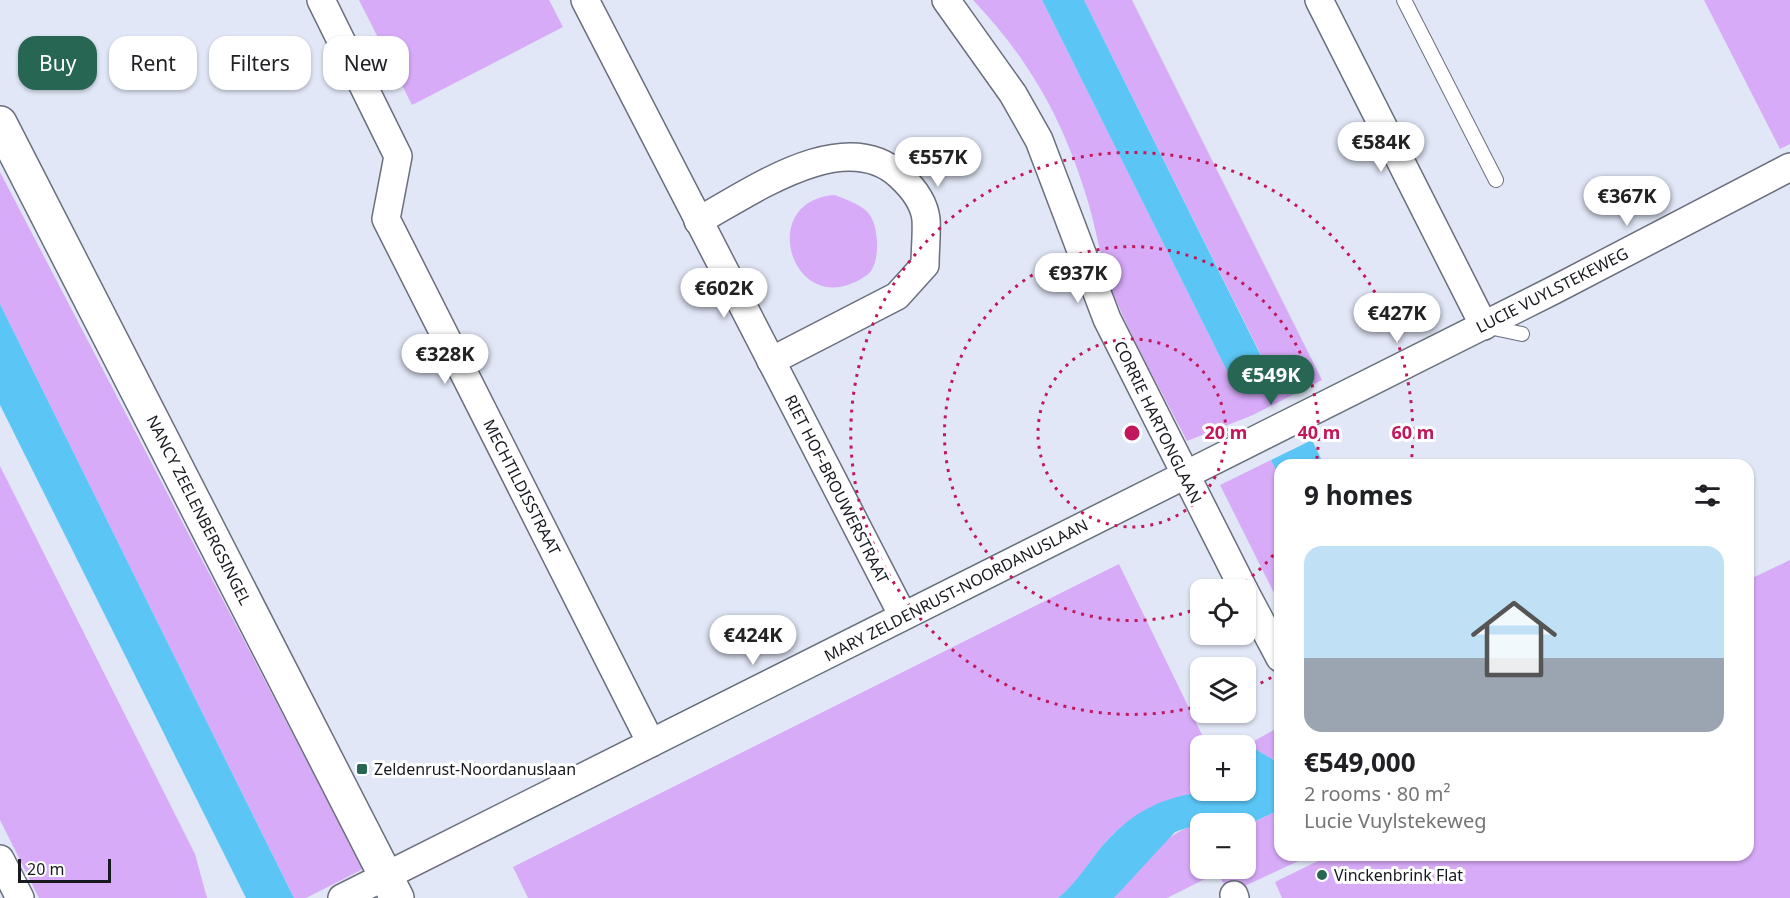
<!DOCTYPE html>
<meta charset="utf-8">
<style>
:root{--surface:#fff;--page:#f2f2f2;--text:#202124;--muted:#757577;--accent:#276653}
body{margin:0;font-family:"Noto Sans",sans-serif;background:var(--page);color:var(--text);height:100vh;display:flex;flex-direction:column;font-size:22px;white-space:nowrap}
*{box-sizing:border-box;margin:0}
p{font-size:20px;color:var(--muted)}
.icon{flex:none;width:33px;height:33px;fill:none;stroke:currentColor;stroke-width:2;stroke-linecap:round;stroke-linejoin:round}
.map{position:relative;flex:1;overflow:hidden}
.details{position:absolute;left:1274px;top:459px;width:480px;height:402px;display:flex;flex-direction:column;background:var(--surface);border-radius:18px;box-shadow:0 2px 4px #0004}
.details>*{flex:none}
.hud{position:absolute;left:18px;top:36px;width:570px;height:54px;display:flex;gap:12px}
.controls{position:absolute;left:1190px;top:579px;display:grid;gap:12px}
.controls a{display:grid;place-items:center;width:66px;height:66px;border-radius:12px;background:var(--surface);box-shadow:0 2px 4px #0004;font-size:30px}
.scale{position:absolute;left:18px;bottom:15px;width:93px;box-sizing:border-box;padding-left:6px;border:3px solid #17191f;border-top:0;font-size:16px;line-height:21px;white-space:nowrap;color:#17191f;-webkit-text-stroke:4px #fff;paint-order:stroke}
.price{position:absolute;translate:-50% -51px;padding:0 14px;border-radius:21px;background:#fff;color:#222;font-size:20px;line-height:39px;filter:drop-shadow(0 2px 3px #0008)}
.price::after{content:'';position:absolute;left:50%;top:36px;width:18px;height:14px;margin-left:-9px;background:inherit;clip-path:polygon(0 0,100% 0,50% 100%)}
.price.on{background:var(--accent);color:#fff}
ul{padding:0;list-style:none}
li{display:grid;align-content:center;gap:12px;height:318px;padding:0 30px}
li span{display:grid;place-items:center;height:186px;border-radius:18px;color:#555}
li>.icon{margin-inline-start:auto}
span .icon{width:108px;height:108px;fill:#fffc;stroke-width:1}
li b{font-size:26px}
h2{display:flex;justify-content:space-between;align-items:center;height:72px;padding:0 30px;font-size:26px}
.tag{padding:0 21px;border-radius:18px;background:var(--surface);box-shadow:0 2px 4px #0004;font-size:21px;line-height:54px}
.tag.on{background:var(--accent);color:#fff}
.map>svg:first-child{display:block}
.green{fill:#d7abf8}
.water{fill:#5bc6f5}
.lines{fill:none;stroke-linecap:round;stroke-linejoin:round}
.service-casing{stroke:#6a6f7d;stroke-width:16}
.minor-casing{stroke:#6a6f7d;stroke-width:30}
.tertiary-casing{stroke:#6a6f7d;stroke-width:36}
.service{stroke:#fff;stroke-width:14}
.minor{stroke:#fff;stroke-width:27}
.tertiary{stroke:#fff;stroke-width:33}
.ring{fill:none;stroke:#c2185b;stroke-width:3;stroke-dasharray:3 6}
.poi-dot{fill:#276653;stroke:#fff;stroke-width:2}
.labels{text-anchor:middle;stroke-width:6;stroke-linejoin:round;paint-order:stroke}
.street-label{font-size:16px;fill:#17191f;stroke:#fff}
.poi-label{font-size:16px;fill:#17191f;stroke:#fff;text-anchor:start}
.centre{fill:#c2185b;stroke:#fff;stroke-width:3}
.ring-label{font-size:18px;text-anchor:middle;font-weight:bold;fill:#c2185b;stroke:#fff;stroke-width:6;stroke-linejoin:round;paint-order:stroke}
</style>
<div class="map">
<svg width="1790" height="898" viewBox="0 0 1790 898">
<rect width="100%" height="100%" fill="#e1e7f7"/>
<g class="green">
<path d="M359,0H549L563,27L412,105Z"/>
<path d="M973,0H1042L1231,379L1265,363L1084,0H1132L1322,380L1253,415L1187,441C1162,392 1134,344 1113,293C1102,266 1097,234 1089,205C1065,124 1032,62 973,0Z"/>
<path d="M1704,0H1790V144L1780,149Z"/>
<path d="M0,172L363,869L306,898H294L0,304Z"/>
<path d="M835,195C847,200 867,206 872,219C879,233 880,266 867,275C794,327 753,200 835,195Z"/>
<path d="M1271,460L1279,477V603L1220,485Z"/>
<path d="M0,466L195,854L207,898H39L0,820Z"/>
<path d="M1790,560V898H1282L1275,882L1330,855H1748V580Z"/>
<path d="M1119,564L1207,745L1200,746V790L1203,791C1162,800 1132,812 1103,845C1088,863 1077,884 1058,898H528L513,867Z"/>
<path d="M1279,727V763L1255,749L1245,752V746Z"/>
<path d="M1279,810L1280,855H1311L1230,893L1217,873L1167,898H1114C1140,863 1178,813 1227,823L1200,824V868H1245V826Z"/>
</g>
<g class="water">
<path d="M1042,0H1084L1265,364L1231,379Z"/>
<path d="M0,304L294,898H246L0,405Z"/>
<path d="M1312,440L1324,465H1280L1279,477L1271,460Z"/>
<path d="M1255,749L1279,763V810L1245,826V824L1204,822L1175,832L1114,898H1058C1076,884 1088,863 1103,845C1144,798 1186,790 1245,790V752Z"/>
</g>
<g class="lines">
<defs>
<g id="service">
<path d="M1404,0L1496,180"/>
<path d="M1489,327L1522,334"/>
</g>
<g id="minor">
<path d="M321,0L398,156L386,219L651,743"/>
<path d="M585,0L903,616"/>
<path d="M946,0L1013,94L1039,140L1107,319L1244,590"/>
<path d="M1319,0L1484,326"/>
<path d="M698,221C751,192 845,124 900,176C912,187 924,202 926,219C927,233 925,250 925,265L897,296L771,361"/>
<path d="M1245,592L1280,658"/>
<path d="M0,859L20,898"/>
<path d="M1234,895L1235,898"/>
<path d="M342,898L1554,290L1790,167"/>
</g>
<path id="tertiary" d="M0,123L397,898"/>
</defs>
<use href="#service" class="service-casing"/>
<use href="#minor" class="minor-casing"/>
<use href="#tertiary" class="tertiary-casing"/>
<use href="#service" class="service"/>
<use href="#minor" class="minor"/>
<use href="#tertiary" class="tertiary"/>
</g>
<g class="ring">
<circle cx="1132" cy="433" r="94"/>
<path d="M1279 548A187 187 0 0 1 1235 589M1199 608A187 187 0 1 1 1316 464"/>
<path d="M1279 673A281 281 0 0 1 1246 690M1200 706A281 281 0 1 1 1411 465"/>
</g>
<g class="poi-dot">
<rect x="356" y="763" width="12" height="12" rx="3"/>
<circle cx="1322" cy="875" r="6"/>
</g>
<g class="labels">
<g class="street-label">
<text transform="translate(1552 290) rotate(-27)" y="6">LUCIE VUYLSTEKEWEG</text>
<text transform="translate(1158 422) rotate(64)" y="6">CORRIE HARTONGLAAN</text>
<text transform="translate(522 487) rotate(63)" y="6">MECHTILDISSTRAAT</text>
<text transform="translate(837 489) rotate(63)" y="6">RIET HOF-BROUWERSTRAAT</text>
<text transform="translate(199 510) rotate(63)" y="6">NANCY ZEELENBERGSINGEL</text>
<text transform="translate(956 590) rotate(-27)" y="6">MARY ZELDENRUST-NOORDANUSLAAN</text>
</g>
<g class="poi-label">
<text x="374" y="775">Zeldenrust-Noordanuslaan</text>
<text x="1334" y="881">Vinckenbrink Flat</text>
</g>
</g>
<circle cx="1132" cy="433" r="9" class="centre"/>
<g class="ring-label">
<text x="1226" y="439">20 m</text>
<text x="1319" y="439">40 m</text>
<text x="1413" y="439">60 m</text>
</g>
</svg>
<div class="controls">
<a><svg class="icon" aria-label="locate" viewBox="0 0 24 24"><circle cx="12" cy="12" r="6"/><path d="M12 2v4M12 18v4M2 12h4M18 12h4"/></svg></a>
<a><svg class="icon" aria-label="layers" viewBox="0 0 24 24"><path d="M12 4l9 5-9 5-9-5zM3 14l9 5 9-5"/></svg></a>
<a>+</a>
<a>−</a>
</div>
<div class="scale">20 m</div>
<b class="price" style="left:1381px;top:173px">€584K</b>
<b class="price" style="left:938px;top:188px">€557K</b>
<b class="price" style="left:1627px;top:227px">€367K</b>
<b class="price" style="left:1078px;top:304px">€937K</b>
<b class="price" style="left:724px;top:319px">€602K</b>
<b class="price" style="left:1397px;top:344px">€427K</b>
<b class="price" style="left:445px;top:385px">€328K</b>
<b class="price on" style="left:1271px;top:406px">€549K</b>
<b class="price" style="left:753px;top:666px">€424K</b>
<div class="hud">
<a class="tag on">Buy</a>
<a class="tag">Rent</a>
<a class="tag">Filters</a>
<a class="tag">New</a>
</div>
<section class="details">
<h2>9 homes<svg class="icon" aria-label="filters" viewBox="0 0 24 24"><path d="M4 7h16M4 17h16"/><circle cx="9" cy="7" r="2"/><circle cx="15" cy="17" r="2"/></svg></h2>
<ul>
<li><span style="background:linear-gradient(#bfe0f5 60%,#9aa5b1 0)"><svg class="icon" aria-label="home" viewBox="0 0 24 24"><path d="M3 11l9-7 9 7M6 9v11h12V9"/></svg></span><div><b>€549,000</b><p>2 rooms · 80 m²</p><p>Lucie Vuylstekeweg</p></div></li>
</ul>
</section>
</div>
